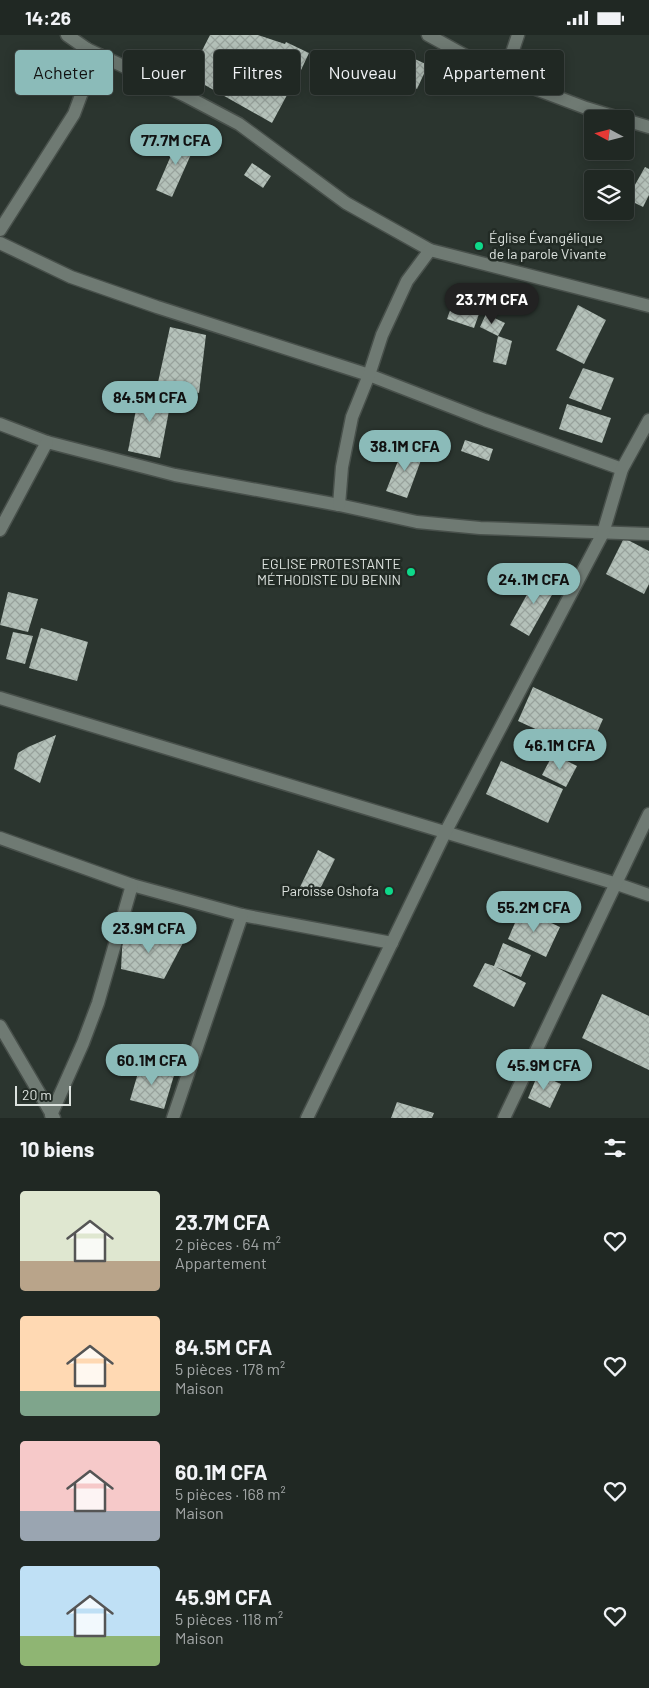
<!DOCTYPE html>
<html lang="fr">
<meta charset="utf-8">
<style>
:root{--surface:#202823;--page:#2d3430;--text:#f1f3f6;--muted:#a2a6a6;--line:#3d4441;--accent:#8bbbb9}
body{margin:0;font-family:Barlow,sans-serif;background:var(--page);color:var(--text);height:100vh;display:flex;flex-direction:column;font-size:19px;white-space:nowrap}
*{box-sizing:border-box;margin:0}
p{font-size:16px;color:var(--muted)}
.icon{flex:none;width:28px;height:28px;fill:none;stroke:currentColor;stroke-width:2;stroke-linecap:round;stroke-linejoin:round}
.map{position:relative;height:1083px;overflow:hidden}
.side{display:flex;flex-direction:column;background:var(--surface);flex:1}
.side>*{flex:none}
.guide{position:absolute;left:15px;top:15px;width:620px;height:45px;display:flex;gap:10px}
.needle{width:32px;rotate:277deg}
.tools{position:absolute;left:584px;top:75px;display:grid;gap:10px}
.tools a{display:grid;place-items:center;width:50px;height:50px;border-radius:5px;background:var(--surface);box-shadow:0 2px 12px #0003,0 0 0 1px var(--line);font-size:25px}
.scale{position:absolute;left:15px;bottom:12px;width:56px;box-sizing:border-box;padding-left:5px;border:2px solid #dce2de;border-top:0;font-size:14px;line-height:18px;white-space:nowrap;color:#dce2de;-webkit-text-stroke:4px #222b25;paint-order:stroke}
.price{position:absolute;translate:-50% -42px;padding:0 11px;border-radius:18px;background:var(--accent);color:#111;font-size:16px;line-height:32px;filter:drop-shadow(0 1px 2px #0008)}
.price::after{content:'';position:absolute;left:50%;top:30px;width:15px;height:11px;margin-left:-8px;background:inherit;clip-path:polygon(0 0,100% 0,50% 100%)}
.price.on{background:#222;color:#fff}
ul{padding:0;list-style:none}
li{display:flex;align-items:center;gap:15px;height:125px;padding:0 20px}
li span{display:grid;place-items:center;flex:none;width:140px;height:100px;border-radius:5px;color:#555}
li>.icon{margin-inline-start:auto}
span .icon{width:60px;height:60px;fill:#fffc;stroke-width:1}
li b{font-size:21px}
h2{display:flex;justify-content:space-between;align-items:center;height:60px;padding:0 20px;font-size:21px}
.chip{padding:0 18px;border-radius:5px;background:var(--surface);box-shadow:0 2px 12px #0003,0 0 0 1px var(--line);font-size:18px;line-height:45px}
.chip.on{background:var(--accent);color:#111}
.status{display:flex;justify-content:space-between;align-items:center;height:35px;padding:0 25px;background:var(--surface);direction:ltr}
.status svg{height:14px;fill:currentColor}
.map>svg:first-child{display:block}
.building{fill:url(#building-cross-hatch)}
.lines{fill:none;stroke-linecap:round;stroke-linejoin:round}
.minor-casing{stroke:#48504b;stroke-width:15}
.minor{stroke:#6f7a73;stroke-width:12}
.poi-dot{fill:#0ed98a;stroke:#222b25;stroke-width:2}
.labels{text-anchor:middle;stroke-width:5;stroke-linejoin:round;paint-order:stroke}
.poi-label{font-size:14px;fill:#dce2de;stroke:#222b25;text-anchor:end}
</style>
<div class="status"><b>14:26</b><svg viewBox="0 0 49 12"><path d="M0 12V9h3v3zM5 12V6h3v6zM10 12V3h3v9zM15 12V0h3v12zM26 1h20v11H26zM47 4h2v5h-2z"/></svg></div>
<div class="map">
<svg width="649" height="1083" viewBox="0 0 649 1083">
<defs>
<pattern id="building-cross-hatch" width="8" height="8" patternUnits="userSpaceOnUse" patternTransform="scale(1.25)"><rect width="8" height="8" fill="#b4c1b9"/><path d="M0 0l8 8M0 8l8-8" fill="none" stroke="#98a29c"/></pattern>
</defs>
<rect width="100%" height="100%" fill="#2b352f"/>
<g class="building">
<path d="M210,0H258L285,9L286,7L309,18L295,48L294,47L272,88L189,41Z"/>
<path d="M406,20L428,30L417,54L396,44Z"/>
<path d="M180,100L196,108L172,162L156,155Z"/>
<path d="M252,128L271,141L263,153L244,140Z"/>
<path d="M645,132L649,134V160L643,172L627,164Z"/>
<path d="M458,253L485,262L474,293L447,284Z"/>
<path d="M578,270L606,285L584,329L556,315Z"/>
<path d="M486,279L505,288L498,301L480,292Z"/>
<path d="M170,292L206,300L199,358L157,352Z"/>
<path d="M498,301L512,306L506,330L493,327Z"/>
<path d="M583,333L614,343L601,375L569,363Z"/>
<path d="M140,354L172,360L160,423L128,416Z"/>
<path d="M567,369L611,383L602,408L559,394Z"/>
<path d="M465,405L493,414L489,426L461,416Z"/>
<path d="M404,411L424,417L407,463L386,456Z"/>
<path d="M624,503L649,516V549L644,559L606,539Z"/>
<path d="M539,538L558,549L529,601L510,590Z"/>
<path d="M8,557L38,564L28,597L0,590Z"/>
<path d="M41,593L88,607L77,646L29,633Z"/>
<path d="M13,597L33,601L25,629L6,624Z"/>
<path d="M533,652L603,684L588,718L518,686Z"/>
<path d="M56,700L40,748L14,734L18,718L28,712Z"/>
<path d="M553,719L577,731L566,752L542,740Z"/>
<path d="M501,726L563,754L548,788L486,759Z"/>
<path d="M318,815L335,824L317,860L300,852Z"/>
<path d="M521,874L560,892L546,922L508,904Z"/>
<path d="M123,896L184,906L164,944L121,934Z"/>
<path d="M503,908L531,920L521,942L496,932L526,948L514,972L473,951L485,928L494,931Z"/>
<path d="M602,959L649,981V1035L582,1003Z"/>
<path d="M141,1028L175,1037L164,1074L130,1065Z"/>
<path d="M538,1039L561,1049L550,1073L528,1063Z"/>
<path d="M397,1067L434,1078L432,1083H391Z"/>
</g>
<g class="lines">
<defs>
<g id="minor">
<path d="M67,0L87,14L184,60L239,89L346,168L430,215L649,271"/>
<path d="M428,0L504,42L586,73L622,84"/>
<path d="M504,42L518,0"/>
<path d="M625,85L649,92"/>
<path d="M0,195L74,79L84,52L87,14"/>
<path d="M0,208L71,242L157,272L369,340L485,385L622,434"/>
<path d="M0,389L47,407L175,440L339,470L417,487L480,493L649,499"/>
<path d="M339,470L342,432L352,382L369,340L382,300L407,246L430,215"/>
<path d="M0,495L47,407"/>
<path d="M0,663L617,849L649,860"/>
<path d="M0,803L132,850L242,880L392,908"/>
<path d="M0,991L54,1083"/>
<path d="M51,1080L83,1008L98,968L132,850"/>
<path d="M173,1083L242,880"/>
<path d="M307,1083L445,798L603,498L622,434L649,385"/>
<path d="M504,1083L649,779"/>
</g>
</defs>
<use href="#minor" class="minor-casing"/>
<use href="#minor" class="minor"/>
</g>
<g class="poi-dot">
<circle cx="479" cy="211" r="5"/>
<circle cx="411" cy="537" r="5"/>
<circle cx="389" cy="856" r="5"/>
</g>
<g class="labels">
<g class="poi-label">
<text x="489" y="208" text-anchor="start">Église Évangélique<tspan x="489" dy="16">de la parole Vivante</tspan></text>
<text x="401" y="534">EGLISE PROTESTANTE<tspan x="401" dy="16">MÉTHODISTE DU BENIN</tspan></text>
<text x="379" y="861">Paroisse Oshofa</text>
</g>
</g>
</svg>
<div class="tools">
<a><svg class="needle" viewBox="-14 -14 28 28"><path d="M0-13l5 13h-10z" fill="#e53935"/><path d="M0 13l5-13h-10z" fill="#a2a6a6"/></svg></a>
<a><svg class="icon" aria-label="layers" viewBox="0 0 24 24"><path d="M12 4l9 5-9 5-9-5zM3 14l9 5 9-5"/></svg></a>
</div>
<div class="scale">20 m</div>
<b class="price" style="left:176px;top:131px">77.7M CFA</b>
<b class="price on" style="left:492px;top:290px">23.7M CFA</b>
<b class="price" style="left:150px;top:388px">84.5M CFA</b>
<b class="price" style="left:405px;top:437px">38.1M CFA</b>
<b class="price" style="left:534px;top:570px">24.1M CFA</b>
<b class="price" style="left:560px;top:736px">46.1M CFA</b>
<b class="price" style="left:534px;top:898px">55.2M CFA</b>
<b class="price" style="left:149px;top:919px">23.9M CFA</b>
<b class="price" style="left:152px;top:1051px">60.1M CFA</b>
<b class="price" style="left:544px;top:1056px">45.9M CFA</b>
<div class="guide">
<a class="chip on">Acheter</a>
<a class="chip">Louer</a>
<a class="chip">Filtres</a>
<a class="chip">Nouveau</a>
<a class="chip">Appartement</a>
</div>
</div>
<section class="side">
<h2>10 biens<svg class="icon" aria-label="filters" viewBox="0 0 24 24"><path d="M4 7h16M4 17h16"/><circle cx="9" cy="7" r="2"/><circle cx="15" cy="17" r="2"/></svg></h2>
<ul>
<li><span style="background:linear-gradient(#dfe7d0 70%,#b9a48a 0)"><svg class="icon" aria-label="home" viewBox="0 0 24 24"><path d="M3 11l9-7 9 7M6 9v11h12V9"/></svg></span><div><b>23.7M CFA</b><p>2 pièces · 64 m²</p><p>Appartement</p></div><svg class="icon" aria-label="heart" viewBox="0 0 24 24"><path d="M12 20l-8-8c-3-5 5-10 8-4 3-6 11-1 8 4z"/></svg></li>
<li><span style="background:linear-gradient(#ffd9b3 75%,#7fa58c 0)"><svg class="icon" aria-label="home" viewBox="0 0 24 24"><path d="M3 11l9-7 9 7M6 9v11h12V9"/></svg></span><div><b>84.5M CFA</b><p>5 pièces · 178 m²</p><p>Maison</p></div><svg class="icon" aria-label="heart" viewBox="0 0 24 24"><path d="M12 20l-8-8c-3-5 5-10 8-4 3-6 11-1 8 4z"/></svg></li>
<li><span style="background:linear-gradient(#f6c9c9 70%,#9aa5b1 0)"><svg class="icon" aria-label="home" viewBox="0 0 24 24"><path d="M3 11l9-7 9 7M6 9v11h12V9"/></svg></span><div><b>60.1M CFA</b><p>5 pièces · 168 m²</p><p>Maison</p></div><svg class="icon" aria-label="heart" viewBox="0 0 24 24"><path d="M12 20l-8-8c-3-5 5-10 8-4 3-6 11-1 8 4z"/></svg></li>
<li><span style="background:linear-gradient(#bfe0f5 70%,#8fb573 0)"><svg class="icon" aria-label="home" viewBox="0 0 24 24"><path d="M3 11l9-7 9 7M6 9v11h12V9"/></svg></span><div><b>45.9M CFA</b><p>5 pièces · 118 m²</p><p>Maison</p></div><svg class="icon" aria-label="heart" viewBox="0 0 24 24"><path d="M12 20l-8-8c-3-5 5-10 8-4 3-6 11-1 8 4z"/></svg></li>
</ul>
</section>
